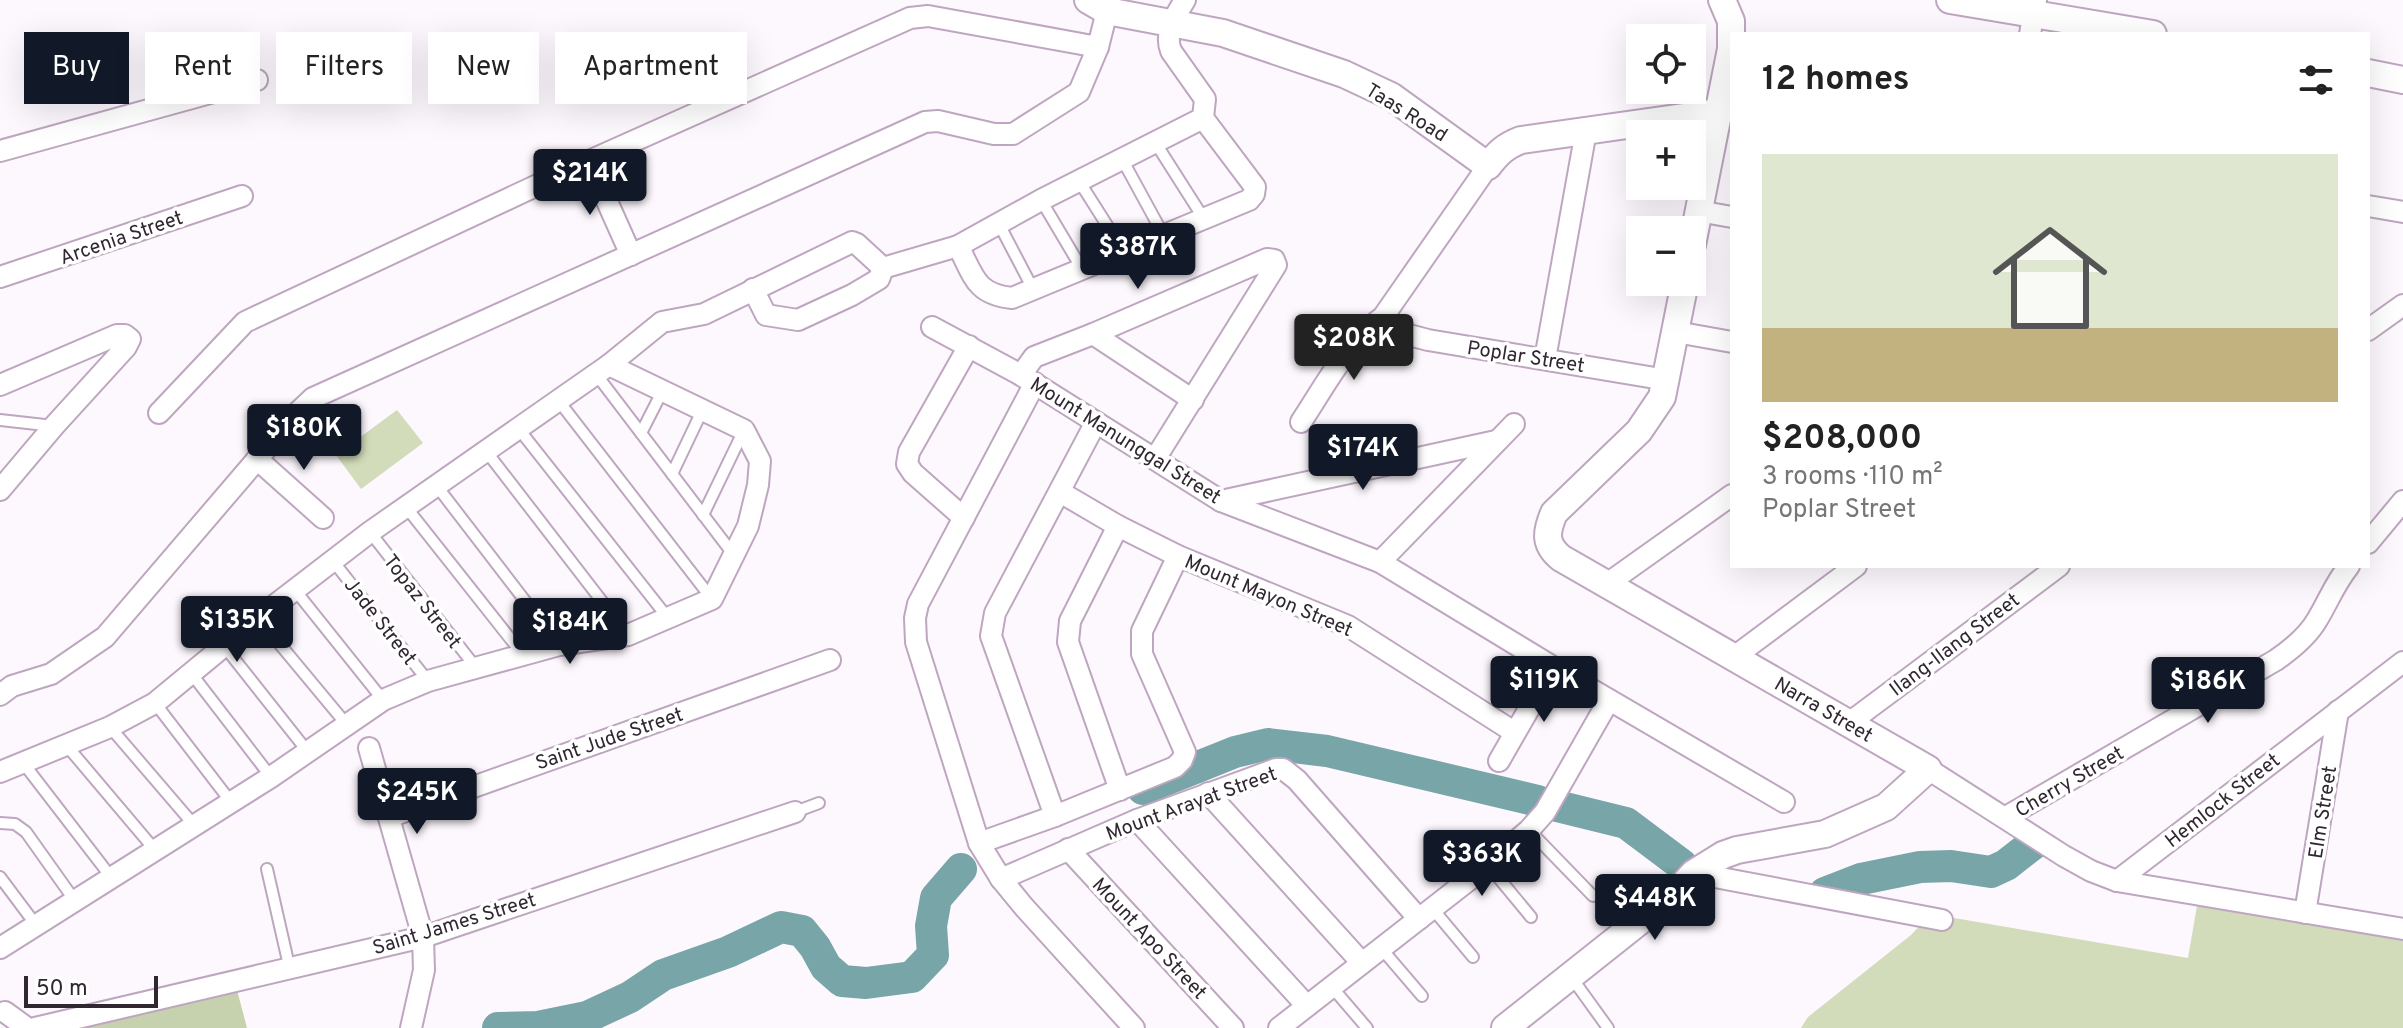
<!DOCTYPE html>
<meta charset="utf-8">
<style>
:root{--surface:#fff;--page:#f6f6f6;--text:#222;--muted:#767676;--line:#e0e0e0;--accent:#111827}
body{margin:0;font-family:Overpass,sans-serif;background:var(--page);color:var(--text);height:100vh;display:flex;flex-direction:column;font-size:30px;white-space:nowrap}
*{box-sizing:border-box;margin:0}
p{font-size:26px;color:var(--muted)}
.icon{flex:none;width:44px;height:44px;fill:none;stroke:currentColor;stroke-width:2;stroke-linecap:round;stroke-linejoin:round}
.map{position:relative;flex:1;overflow:hidden}
.panel{position:absolute;left:1730px;top:32px;width:640px;height:536px;display:flex;flex-direction:column;background:var(--surface);border-radius:0px;box-shadow:0 8px 32px #0002}
.panel>*{flex:none}
.guide{position:absolute;left:24px;top:32px;width:760px;height:72px;display:flex;gap:16px}
.fabs{position:absolute;left:1626px;top:24px;display:grid;gap:16px}
.fabs a{display:grid;place-items:center;width:80px;height:80px;border-radius:0px;background:var(--surface);box-shadow:0 8px 32px #0002;font-size:40px}
.scale{position:absolute;left:24px;bottom:20px;width:134px;box-sizing:border-box;padding-left:8px;border:4px solid #302731;border-top:0;font-size:22px;line-height:28px;white-space:nowrap;color:#302731;-webkit-text-stroke:6px #fff;paint-order:stroke}
.price{position:absolute;translate:-50% -68px;padding:0 18px;border-radius:8px;background:var(--accent);color:#fff;font-size:26px;line-height:52px;filter:drop-shadow(0 2px 4px #0008)}
.price::after{content:'';position:absolute;left:50%;top:48px;width:24px;height:18px;margin-left:-12px;background:inherit;clip-path:polygon(0 0,100% 0,50% 100%)}
.price.active{background:#222;color:#fff}
ul{padding:0;list-style:none}
li{display:grid;align-content:center;gap:16px;height:424px;padding:0 32px}
li+li{border-top:2px solid var(--line)}
li span{display:grid;place-items:center;height:248px;border-radius:0px;color:#555}
li>.icon{margin-inline-start:auto}
span .icon{width:144px;height:144px;fill:#fffc;stroke-width:1}
li b{font-size:34px}
h2{display:flex;justify-content:space-between;align-items:center;height:96px;padding:0 32px;font-size:34px}
.pill{padding:0 28px;border-radius:0px;background:var(--surface);box-shadow:0 8px 32px #0002;font-size:28px;line-height:72px}
.pill.active{background:var(--accent);color:#fff}
.map>svg:first-child{display:block}
.green{fill:#d2dbba}
.forest{fill:#c6d1ae}
.lines{fill:none;stroke-linecap:round;stroke-linejoin:round}
.river{stroke:#78a5a8;stroke-width:32}
.service-casing{stroke:#bea6c0;stroke-width:14}
.minor-casing{stroke:#bea6c0;stroke-width:24}
.tertiary-casing{stroke:#bea6c0;stroke-width:30}
.service{stroke:#fff;stroke-width:10}
.minor{stroke:#fff;stroke-width:20}
.tertiary{stroke:#fff;stroke-width:26}
.labels{text-anchor:middle;stroke-width:7;stroke-linejoin:round;paint-order:stroke}
.street-label{font-size:20px;fill:#302731;stroke:#fff}
</style>
<div class="map">
<svg width="2403" height="1028" viewBox="0 0 2403 1028">
<rect width="100%" height="100%" fill="#fdf8fd"/>
<g class="green">
<path d="M397,410L423,443L361,489L336,455Z"/>
<path d="M2198,900L2403,936V1028H1801L1808,1017L1911,935L1931,914L2188,958Z"/>
</g>
<path class="forest" d="M237,990L247,1028H66Z"/>
<g class="lines">
<g class="river">
<path d="M1143,789L1235,752L1268,744L1327,751L1538,801"/>
<path d="M1557,806L1626,823L1682,865"/>
<path d="M1825,893L1861,879L1920,867L1951,866L1991,872L2006,865L2033,844"/>
<path d="M498,1028L538,1027L587,1017L630,997L663,975L728,952L781,927L802,931L815,947L826,967L842,981L866,983L912,977L933,955L931,926L936,898L961,869"/>
</g>
<defs>
<g id="service">
<path d="M1155,142L1204,219"/>
<path d="M1122,159L1164,236"/>
<path d="M1079,181L1124,252"/>
<path d="M1041,200L1082,269"/>
<path d="M999,224L1033,289"/>
<path d="M596,374L733,554"/>
<path d="M558,400L712,599"/>
<path d="M0,420L54,426"/>
<path d="M518,428L668,618"/>
<path d="M641,433L662,392"/>
<path d="M486,451L628,635"/>
<path d="M672,474L702,411"/>
<path d="M436,485L559,645"/>
<path d="M406,507L524,656"/>
<path d="M703,515L744,430"/>
<path d="M370,532L477,669"/>
<path d="M333,561L428,681"/>
<path d="M295,590L383,700"/>
<path d="M258,618L347,725"/>
<path d="M224,646L308,752"/>
<path d="M191,673L271,777"/>
<path d="M155,703L231,802"/>
<path d="M110,727L194,825"/>
<path d="M67,746L155,850"/>
<path d="M24,764L111,877"/>
<path d="M795,812L819,803"/>
<path d="M0,823L15,824L26,832L75,901"/>
<path d="M1529,830L1593,896"/>
<path d="M1488,865L1531,917"/>
<path d="M267,869L290,970"/>
<path d="M0,877L36,925"/>
<path d="M1432,908L1473,957"/>
<path d="M1381,948L1422,996"/>
<path d="M1572,978L1608,1028"/>
<path d="M1331,986L1367,1028"/>
</g>
<g id="minor">
<path d="M2030,34L2036,0"/>
<path d="M0,151L257,80"/>
<path d="M589,161L631,255"/>
<path d="M2368,206L2403,212"/>
<path d="M1698,211L1732,217"/>
<path d="M958,246C974,276 975,294 1012,298L1249,200L1254,194L1255,187L1203,118L1205,99L1171,51C1164,33 1175,16 1185,0"/>
<path d="M0,277L242,196"/>
<path d="M753,289L766,315L798,320L852,295L879,279L883,268"/>
<path d="M1383,317L1409,335L1428,340L1667,380"/>
<path d="M932,327L1021,375L1221,501L1380,562L1553,667L1784,802"/>
<path d="M2368,330L2403,305"/>
<path d="M1676,332L1732,342"/>
<path d="M1093,334L1193,400"/>
<path d="M1545,359L1586,131"/>
<path d="M1021,375L1034,357L1093,334L1267,259L1274,260L1276,265L1155,459"/>
<path d="M1035,383L918,604L915,618L916,642L979,843L1001,879L1024,907L1134,1028"/>
<path d="M0,385L117,335H125L130,339L126,347L54,426L0,490"/>
<path d="M159,413L245,322L589,161L910,18L928,16L1098,47"/>
<path d="M1301,422C1325,386 1347,342 1383,317L1488,166"/>
<path d="M257,459L323,518"/>
<path d="M1060,492L1118,526L1178,556L1348,626L1514,732"/>
<path d="M1221,501L1496,441"/>
<path d="M964,518L913,473L907,464L909,452L969,346"/>
<path d="M1118,526L1070,621L1068,642L1120,790"/>
<path d="M2368,543L2403,501"/>
<path d="M1380,562L1514,424"/>
<path d="M1607,584L1732,495"/>
<path d="M1734,657L1856,566"/>
<path d="M0,695L12,686L51,674L105,637L295,415L313,398L925,122L938,121L994,134H1013L1079,92L1098,47L1107,11"/>
<path d="M1849,723L2059,566"/>
<path d="M369,748L423,937L424,970L411,1028"/>
<path d="M1499,761L1553,667"/>
<path d="M1928,769L2064,856L2091,871L2117,881L2403,929"/>
<path d="M0,772L110,727L155,703L258,618L370,532L609,365L662,322L704,314L852,242L857,244L883,268L958,246L1041,200L1203,118"/>
<path d="M1208,793L1362,963"/>
<path d="M1055,816L991,636L995,613L1096,422"/>
<path d="M389,817L830,660"/>
<path d="M2006,817L2276,660C2292,649 2307,637 2317,620C2328,602 2335,583 2349,566"/>
<path d="M1137,820L1307,1006"/>
<path d="M979,843L1055,816L1175,767L1182,760L1185,752L1142,654V631L1178,556"/>
<path d="M1068,849L1233,1028"/>
<path d="M1694,873L1942,920"/>
<path d="M1001,879L1137,820L1276,769H1283L1297,780L1419,919"/>
<path d="M2117,881L2403,662"/>
<path d="M2305,913L2338,711"/>
<path d="M0,948L271,777L383,700L428,681L559,645L628,635L712,599L748,526L758,485L760,461L744,430L609,365"/>
<path d="M5,1012L27,1028"/>
<path d="M35,1028L423,937L795,812"/>
<path d="M1279,1028L1488,865L1529,830L1545,812L1609,700"/>
</g>
<g id="tertiary">
<path d="M1088,0L1107,11L1223,33L1344,74L1391,96L1488,166C1498,153 1505,146 1521,140L1719,112"/>
<path d="M1950,0L2153,34"/>
<path d="M2368,73L2403,80"/>
<path d="M1692,245L1731,49V21L1722,0"/>
<path d="M1505,1028L1675,893L1694,873L1723,855L1737,850L1825,834L1886,807L1928,769L1561,558C1544,544 1546,532 1554,513L1639,431L1662,397L1685,282"/>
</g>
</defs>
<use href="#service" class="service-casing"/>
<use href="#minor" class="minor-casing"/>
<use href="#tertiary" class="tertiary-casing"/>
<use href="#service" class="service"/>
<use href="#minor" class="minor"/>
<use href="#tertiary" class="tertiary"/>
</g>
<g class="labels">
<g class="street-label">
<text transform="translate(1407 112) rotate(32)" y="7">Taas Road</text>
<text transform="translate(121 237) rotate(-19)" y="7">Arcenia Street</text>
<text transform="translate(1526 356) rotate(9)" y="7">Poplar Street</text>
<text transform="translate(1126 440) rotate(32)" y="7">Mount Manunggal Street</text>
<text transform="translate(1269 595) rotate(23)" y="7">Mount Mayon Street</text>
<text transform="translate(423 601) rotate(52)" y="7">Topaz Street</text>
<text transform="translate(381 621) rotate(52)" y="7">Jade Street</text>
<text transform="translate(1954 644) rotate(-37)" y="7">Ilang-Ilang Street</text>
<text transform="translate(1824 709) rotate(30)" y="7">Narra Street</text>
<text transform="translate(609 738) rotate(-19)" y="7">Saint Jude Street</text>
<text transform="translate(2069 781) rotate(-30)" y="7">Cherry Street</text>
<text transform="translate(2222 800) rotate(-38)" y="7">Hemlock Street</text>
<text transform="translate(1191 803) rotate(-20)" y="7">Mount Arayat Street</text>
<text transform="translate(2322 812) rotate(-81)" y="7">Elm Street</text>
<text transform="translate(454 923) rotate(-17)" y="7">Saint James Street</text>
<text transform="translate(1150 938) rotate(47)" y="7">Mount Apo Street</text>
</g>
</g>
</svg>
<div class="fabs">
<a><svg class="icon" aria-label="locate" viewBox="0 0 24 24"><circle cx="12" cy="12" r="6"/><path d="M12 2v4M12 18v4M2 12h4M18 12h4"/></svg></a>
<a>+</a>
<a>−</a>
</div>
<div class="scale">50 m</div>
<b class="price" style="left:590px;top:217px">$214K</b>
<b class="price" style="left:1138px;top:291px">$387K</b>
<b class="price active" style="left:1354px;top:382px">$208K</b>
<b class="price" style="left:304px;top:472px">$180K</b>
<b class="price" style="left:1363px;top:492px">$174K</b>
<b class="price" style="left:237px;top:664px">$135K</b>
<b class="price" style="left:570px;top:666px">$184K</b>
<b class="price" style="left:1544px;top:724px">$119K</b>
<b class="price" style="left:2208px;top:725px">$186K</b>
<b class="price" style="left:417px;top:836px">$245K</b>
<b class="price" style="left:1482px;top:898px">$363K</b>
<b class="price" style="left:1655px;top:942px">$448K</b>
<div class="guide">
<a class="pill active">Buy</a>
<a class="pill">Rent</a>
<a class="pill">Filters</a>
<a class="pill">New</a>
<a class="pill">Apartment</a>
</div>
<section class="panel">
<h2>12 homes<svg class="icon" aria-label="filters" viewBox="0 0 24 24"><path d="M4 7h16M4 17h16"/><circle cx="9" cy="7" r="2"/><circle cx="15" cy="17" r="2"/></svg></h2>
<ul>
<li><span style="background:linear-gradient(#dfe7d0 70%,#c2b280 0)"><svg class="icon" aria-label="home" viewBox="0 0 24 24"><path d="M3 11l9-7 9 7M6 9v11h12V9"/></svg></span><div><b>$208,000</b><p>3 rooms · 110 m²</p><p>Poplar Street</p></div></li>
</ul>
</section>
</div>
